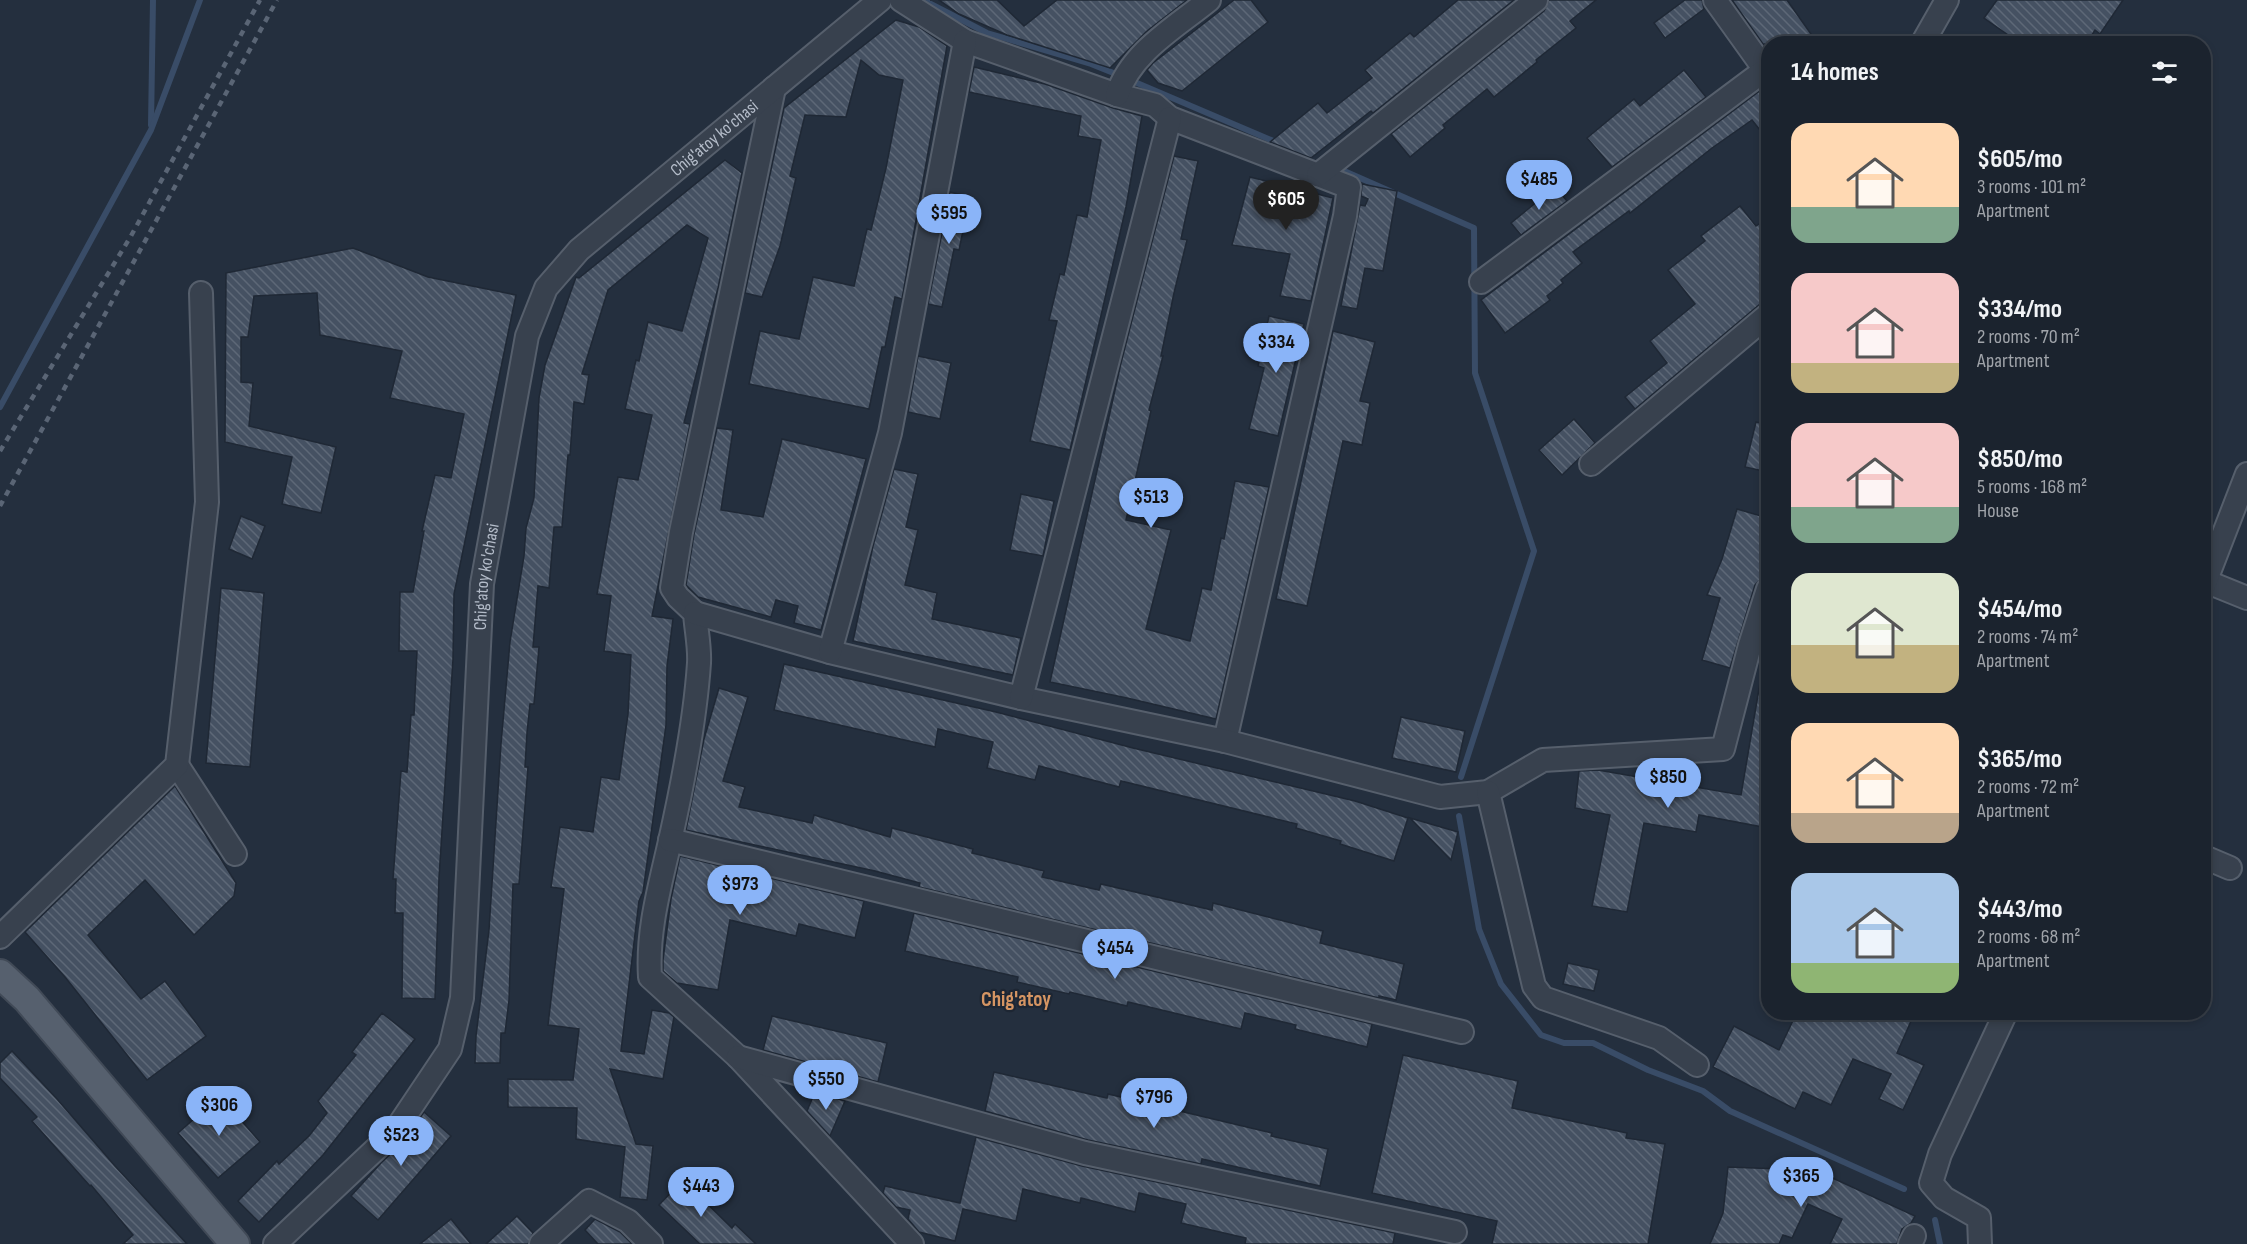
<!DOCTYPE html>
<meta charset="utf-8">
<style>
:root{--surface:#1b232e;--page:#242b36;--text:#f1f3f6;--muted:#a0a4aa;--line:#39404a;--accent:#8ab4f8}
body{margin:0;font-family:"Sofia Sans Condensed",sans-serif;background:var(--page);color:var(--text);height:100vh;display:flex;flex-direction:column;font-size:22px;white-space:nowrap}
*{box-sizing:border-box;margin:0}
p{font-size:20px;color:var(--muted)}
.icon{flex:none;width:33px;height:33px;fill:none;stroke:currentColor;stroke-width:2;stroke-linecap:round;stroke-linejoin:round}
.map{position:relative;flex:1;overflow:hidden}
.sheet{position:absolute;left:1761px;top:36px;width:450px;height:984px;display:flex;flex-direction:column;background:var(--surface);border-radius:24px;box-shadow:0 3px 9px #0003,0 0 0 2px var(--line)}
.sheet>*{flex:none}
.price{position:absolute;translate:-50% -51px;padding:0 14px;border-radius:21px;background:var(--accent);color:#111;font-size:20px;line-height:39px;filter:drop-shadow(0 2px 3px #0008)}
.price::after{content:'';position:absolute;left:50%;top:36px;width:18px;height:14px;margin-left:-9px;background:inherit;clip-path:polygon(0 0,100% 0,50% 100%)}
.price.current{background:#222;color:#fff}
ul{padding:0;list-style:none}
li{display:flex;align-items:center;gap:18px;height:150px;padding:0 30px}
li span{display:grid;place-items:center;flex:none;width:168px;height:120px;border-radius:18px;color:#555}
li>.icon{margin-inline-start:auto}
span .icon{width:72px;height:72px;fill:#fffc;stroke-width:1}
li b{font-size:26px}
h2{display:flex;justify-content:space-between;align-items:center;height:72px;padding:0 30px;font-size:26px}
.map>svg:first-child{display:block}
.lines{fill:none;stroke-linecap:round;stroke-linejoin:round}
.stream{stroke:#394c67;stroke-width:6}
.building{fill:url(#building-back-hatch);stroke:#1f2835;stroke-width:1.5}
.minor-casing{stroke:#565f6c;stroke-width:26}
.major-casing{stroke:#414a57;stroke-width:32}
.minor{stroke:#38414e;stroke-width:22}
.major{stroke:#56606e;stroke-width:28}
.rail{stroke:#5a6575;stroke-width:4.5;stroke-dasharray:6 6;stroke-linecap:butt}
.labels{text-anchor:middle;stroke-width:4.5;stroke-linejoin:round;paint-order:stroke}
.street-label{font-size:18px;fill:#b4bcc9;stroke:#1d2633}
.quarter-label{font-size:21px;font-weight:bold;fill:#d59563;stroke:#1d2633}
</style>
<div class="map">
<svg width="2247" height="1244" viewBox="0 0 2247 1244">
<defs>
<pattern id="building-back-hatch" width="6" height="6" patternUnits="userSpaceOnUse" patternTransform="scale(1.5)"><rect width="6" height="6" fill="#455162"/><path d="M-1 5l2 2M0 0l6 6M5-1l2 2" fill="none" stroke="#5d6877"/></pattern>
</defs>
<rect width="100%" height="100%" fill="#242f3e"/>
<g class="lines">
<g class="stream">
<path d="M927,0V2L987,33L1091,64L1121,76"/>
<path d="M1130,80L1278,143"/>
<path d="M151,125L153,0"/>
<path d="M1335,167L1474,228L1475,373L1534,551L1461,777"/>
<path d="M0,407L151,130L200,0"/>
<path d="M1459,816L1479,929L1501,984L1541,1035L1564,1043H1593L1648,1070L1703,1091L1730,1111L1904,1189"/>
<path d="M1935,1220L1940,1244"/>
</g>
</g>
<g class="building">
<path d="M939,0H997L1024,26L1057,0H1187L1147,31L1110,68L1007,35L959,14Z"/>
<path d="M1234,0H1251L1268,22L1182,91L1158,83L1147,70L1153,63Z"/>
<path d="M1458,0H1514L1373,113L1371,111L1311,158L1270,142L1318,103L1327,113L1372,78L1365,70L1410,33L1414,37Z"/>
<path d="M1549,0H1596L1570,21L1576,28L1536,60L1537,62L1494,97L1487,89L1443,125L1445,128L1410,157L1391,134L1544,11Z"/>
<path d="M1685,0H1702L1704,9L1665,38L1654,23Z"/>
<path d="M1732,0H1787L1818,44H1763Z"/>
<path d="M1997,0H2123L2100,34L2095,30L2086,44H2021L1984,18Z"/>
<path d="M896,20L919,27L947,46L902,299L895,297L885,347H882L869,409L749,384L760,331L799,339L813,277L854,286L867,229L871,230L886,168L903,80L879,75L861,60L846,117L805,115L790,176L796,178L780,246L762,297L745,293L784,108Z"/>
<path d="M974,67L1045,84L1113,108L1142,116L1126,207L1070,450L1030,441L1057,321L1049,320L1060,274L1064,275L1077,215L1087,217L1101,140L1078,136L1081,116L969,92Z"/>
<path d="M1684,70L1706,97L1612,167L1587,138L1634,99L1640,106Z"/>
<path d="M1765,87H1768V140L1752,120L1712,148L1630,213L1629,211L1573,252L1582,263L1561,280L1563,283L1547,296L1550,300L1505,333L1481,300Z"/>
<path d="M1174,156L1198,161L1181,239L1187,240L1174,293L1161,356H1163L1149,410L1151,411L1126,520L1171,530L1146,629L1190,641L1202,588L1211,590L1221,538L1224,539L1235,481L1269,487L1216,719L1127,698L1050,682L1121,363Z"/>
<path d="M725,160L742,173L718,288L684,423L690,424L652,616L673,619L667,666L666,725L643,892L639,901L621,1051L644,1054L652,1010L669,1013L674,1017L663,1079L610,1069L636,1144L653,1146L647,1200L620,1197L625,1147L576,1139L577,1108L508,1107V1079L573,1080L579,1029L548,1025L564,889L551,887L560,827L593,832L601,777L619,780L628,714L631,655L604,651L611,596L597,594L618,477L638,480L652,415L625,409L636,360L639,361L648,322L682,331L708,238L687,225L608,290L582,374L589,375L584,404L574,402L570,455H568L562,527H554L549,588L538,586L533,647H539L534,704H530L527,733L525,767H528L519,884H513L509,1000L505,1033H501L500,1063H475L476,1036L489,930L501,744L510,642L524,556L526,528L534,498L539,398L545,365L576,277L579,278Z"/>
<path d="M1250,177L1333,198L1311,301L1280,296L1290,254L1232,245Z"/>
<path d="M1362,184L1397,191L1383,271L1365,268L1357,309L1341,306L1360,205L1365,206L1368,199L1361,196Z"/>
<path d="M1555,187L1567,201L1521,235L1511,223Z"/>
<path d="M950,192L970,197L959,250L954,249L942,307L928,304Z"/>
<path d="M1740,206L1756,226L1768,218V302L1759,305L1635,409L1625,397L1667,363L1650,341L1695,304L1668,270L1705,241L1701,236Z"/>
<path d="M353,248L428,277L516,295L454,594L453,659L439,878L435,999L402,998L403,913H395L396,879H393L401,771L407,772L411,715H414L417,651H399L400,592H413L424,531H422L435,475L451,478L464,414L390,398L402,351L320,335L317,293L254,296L248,337H241V382L253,383L249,426L336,447L321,513L282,504L292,457L225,442L226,273Z"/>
<path d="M1269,316L1304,324L1278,436L1249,429L1264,368L1258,366Z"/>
<path d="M1333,331L1375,342L1360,401L1370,403L1362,445L1343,441L1307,606L1276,599Z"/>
<path d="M918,356L951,363L940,419L908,412Z"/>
<path d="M1574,419L1595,443L1562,475L1539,450Z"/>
<path d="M1756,422L1768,425V472L1745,467Z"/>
<path d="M717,428L733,430L721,510L763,517L782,439L866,459L821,630L794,623L798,606L776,600L771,617L698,597L686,585L694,534Z"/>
<path d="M894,469L918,474L906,527L918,530L905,585L937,593L932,619L1021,638L1013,675L853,641L873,546Z"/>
<path d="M1021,494L1054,501L1043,556L1010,550Z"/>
<path d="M1737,509L1768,518V561L1763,577L1755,585L1730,668L1702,660L1720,598L1707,595L1722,559Z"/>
<path d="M241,516L265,526L252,559L229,549Z"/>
<path d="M221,588L264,593L250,767L206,763Z"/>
<path d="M784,664L996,712L1133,748L1355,801L1408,818L1394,861L1340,844L1341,841L1296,828L1297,824L1121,781L1119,787L1039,766L1035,780L987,768L993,742L938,729L935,747L774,710Z"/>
<path d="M1760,683H1768V828L1699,815L1696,832L1644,823L1627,912L1592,906L1610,815L1575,808L1579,771L1598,770L1741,795Z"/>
<path d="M719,688L748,697L723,781L745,787L739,807L812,823L814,815L890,837L892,828L973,849L972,853L1044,871L1042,877L1099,890L1101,884L1212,910L1213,903L1323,931L1320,943L1404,964L1396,1000L1379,996V998L919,887L920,883L875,871L686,830L704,739Z"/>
<path d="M1401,717L1465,731L1456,772L1392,758Z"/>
<path d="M175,786L236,883L234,896L194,935L145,880L88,935L141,999L165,981L206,1036L147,1080L65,977L25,932Z"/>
<path d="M1410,818L1458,832L1451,860Z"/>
<path d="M680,856L864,901L855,938L799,924L796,936L730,920L718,990L677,983L663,971V960L671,899Z"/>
<path d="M914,913L1372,1024L1367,1047L1295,1029L1296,1025L1245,1013L1241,1029L1128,1002L1127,1006L1070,992L1069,994L1017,982L1018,977L905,951Z"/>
<path d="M1568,963L1599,970L1594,991L1563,984Z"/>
<path d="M1797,1012H1915L1897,1053L1924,1065L1903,1110L1879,1099L1891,1074L1853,1059L1831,1105L1803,1092L1795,1109L1713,1067L1734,1026L1779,1050Z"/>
<path d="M382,1013L415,1039L323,1155L259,1222L238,1201L277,1161L279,1164L309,1136L327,1113L318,1101L356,1055L352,1052Z"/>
<path d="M772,1016L887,1043L878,1082L763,1050Z"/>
<path d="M12,1051L57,1099L115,1166L187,1244H123L133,1235L91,1185L90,1186L32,1121L37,1117L0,1078V1063Z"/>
<path d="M1403,1055L1518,1081L1512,1108L1627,1133L1626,1138L1665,1144L1648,1244H1492L1497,1221L1372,1193Z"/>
<path d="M994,1072L1107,1098L1108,1094L1272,1133L1271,1136L1328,1149L1320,1186L1202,1159L1201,1164L1088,1140L985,1111Z"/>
<path d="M815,1092L845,1101L830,1136L807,1111Z"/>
<path d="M220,1096L260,1142L218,1178L178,1133Z"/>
<path d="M424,1112L451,1136L378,1220L351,1196L381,1163L404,1141Z"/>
<path d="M976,1137L1082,1166L1395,1233L1393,1244H1245L1246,1238L1181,1223L1186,1204L1139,1193L1135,1212L1081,1198L1080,1203L1023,1189L1016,1221L963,1209L955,1241L919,1232L908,1219L910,1210L896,1207L883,1193L885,1186L960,1203Z"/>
<path d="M1787,1157L1915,1216L1911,1223L1902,1229L1897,1244H1830L1842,1219L1808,1204L1792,1238L1783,1235L1779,1244H1710L1723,1213L1728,1167L1781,1169Z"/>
<path d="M683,1180L732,1228L735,1224L756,1244H700L659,1205Z"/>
<path d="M517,1216L533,1233L528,1244H486Z"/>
<path d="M451,1219L471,1244H420Z"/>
<path d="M595,1219L620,1232L632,1244H598L585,1230Z"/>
</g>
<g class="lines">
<defs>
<g id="minor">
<path d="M901,0L965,41L1117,95L1155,105L1170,118L1349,187L1345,216L1225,741"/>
<path d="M1715,0L1768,74"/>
<path d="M1922,44L1947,0"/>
<path d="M774,88L681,532L672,588L678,597L695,613C696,629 700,647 699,663C695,723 683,783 670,841C660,886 647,930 650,977L738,1057L912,1244"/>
<path d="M1117,95C1131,52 1176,27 1209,0"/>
<path d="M1318,175L1536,0"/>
<path d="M1481,282L1765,70"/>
<path d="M1591,464L1768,315"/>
<path d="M2205,581L2247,598"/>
<path d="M2204,585L2247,474"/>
<path d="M695,613L830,652L1021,698L1225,741L1440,797L1488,792L1543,760L1723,749L1750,645L1768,589"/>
<path d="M830,652L890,433L965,41"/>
<path d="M1021,698L1170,118"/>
<path d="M177,765L235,854"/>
<path d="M1488,792L1534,986L1543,998L1659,1038L1697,1065"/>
<path d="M670,840L1462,1032"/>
<path d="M2204,857L2230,868"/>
<path d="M0,937L177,765L207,502L201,293"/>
<path d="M738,1057L1085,1153L1455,1232"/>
<path id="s1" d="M275,1244L395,1131L450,1049L462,998L482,584L527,336L546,288L579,250L880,0"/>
<path d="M541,1244L589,1201L628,1221L651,1244"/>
<path d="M1910,1244L1914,1236"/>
<path d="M1980,1244L1979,1218L1944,1198L1931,1183L1940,1154L2006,1012"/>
</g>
<path id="major" d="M0,974L27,999L235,1244"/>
</defs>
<use href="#minor" class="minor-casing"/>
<use href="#major" class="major-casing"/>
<use href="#minor" class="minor"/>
<use href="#major" class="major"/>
<g class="rail">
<path d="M0,451L131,236L260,0"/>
<path d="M0,506L277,0"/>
</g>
</g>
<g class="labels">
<g class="street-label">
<text dy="6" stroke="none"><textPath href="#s1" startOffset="1260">Chig'atoy ko'chasi</textPath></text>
<text dy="6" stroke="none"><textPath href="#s1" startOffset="738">Chig'atoy ko'chasi</textPath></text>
</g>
<g class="quarter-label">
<text x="1016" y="1006">Chig'atoy</text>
</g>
</g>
</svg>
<b class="price" style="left:1539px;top:211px">$485</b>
<b class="price current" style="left:1286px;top:231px">$605</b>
<b class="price" style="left:949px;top:245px">$595</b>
<b class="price" style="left:1276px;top:374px">$334</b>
<b class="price" style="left:1151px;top:529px">$513</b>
<b class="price" style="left:1668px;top:809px">$850</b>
<b class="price" style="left:740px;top:916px">$973</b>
<b class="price" style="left:1115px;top:980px">$454</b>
<b class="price" style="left:826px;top:1111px">$550</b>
<b class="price" style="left:1154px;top:1129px">$796</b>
<b class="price" style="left:219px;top:1137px">$306</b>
<b class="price" style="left:401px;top:1167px">$523</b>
<b class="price" style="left:1801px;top:1208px">$365</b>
<b class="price" style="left:701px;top:1218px">$443</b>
<section class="sheet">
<h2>14 homes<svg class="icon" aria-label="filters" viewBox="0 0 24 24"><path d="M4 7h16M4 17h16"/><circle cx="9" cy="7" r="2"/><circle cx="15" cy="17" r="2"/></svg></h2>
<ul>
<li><span style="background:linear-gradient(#ffd9b3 70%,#7fa58c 0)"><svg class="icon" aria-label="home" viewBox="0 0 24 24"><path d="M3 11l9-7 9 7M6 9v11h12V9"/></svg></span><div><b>$605/mo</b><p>3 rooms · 101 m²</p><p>Apartment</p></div></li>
<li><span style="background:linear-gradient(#f6c9c9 75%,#c2b280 0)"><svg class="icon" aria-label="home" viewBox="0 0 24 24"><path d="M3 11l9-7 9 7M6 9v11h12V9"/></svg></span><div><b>$334/mo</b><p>2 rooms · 70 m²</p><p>Apartment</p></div></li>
<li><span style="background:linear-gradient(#f6c9c9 70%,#7fa58c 0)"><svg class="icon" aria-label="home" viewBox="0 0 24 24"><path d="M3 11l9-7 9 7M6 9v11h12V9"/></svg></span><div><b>$850/mo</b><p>5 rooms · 168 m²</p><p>House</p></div></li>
<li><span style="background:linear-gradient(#dfe7d0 60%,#c2b280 0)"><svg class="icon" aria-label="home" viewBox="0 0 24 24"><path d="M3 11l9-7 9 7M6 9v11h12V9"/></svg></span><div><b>$454/mo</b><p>2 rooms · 74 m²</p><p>Apartment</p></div></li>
<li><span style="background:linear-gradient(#ffd9b3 75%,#b9a48a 0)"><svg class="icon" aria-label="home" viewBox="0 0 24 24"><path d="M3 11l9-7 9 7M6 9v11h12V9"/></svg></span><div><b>$365/mo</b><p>2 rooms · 72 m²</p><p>Apartment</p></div></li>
<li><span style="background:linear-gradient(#a9c7e8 75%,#8fb573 0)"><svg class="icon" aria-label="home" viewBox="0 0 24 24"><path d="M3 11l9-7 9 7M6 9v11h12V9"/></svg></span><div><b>$443/mo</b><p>2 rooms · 68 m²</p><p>Apartment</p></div></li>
</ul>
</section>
</div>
